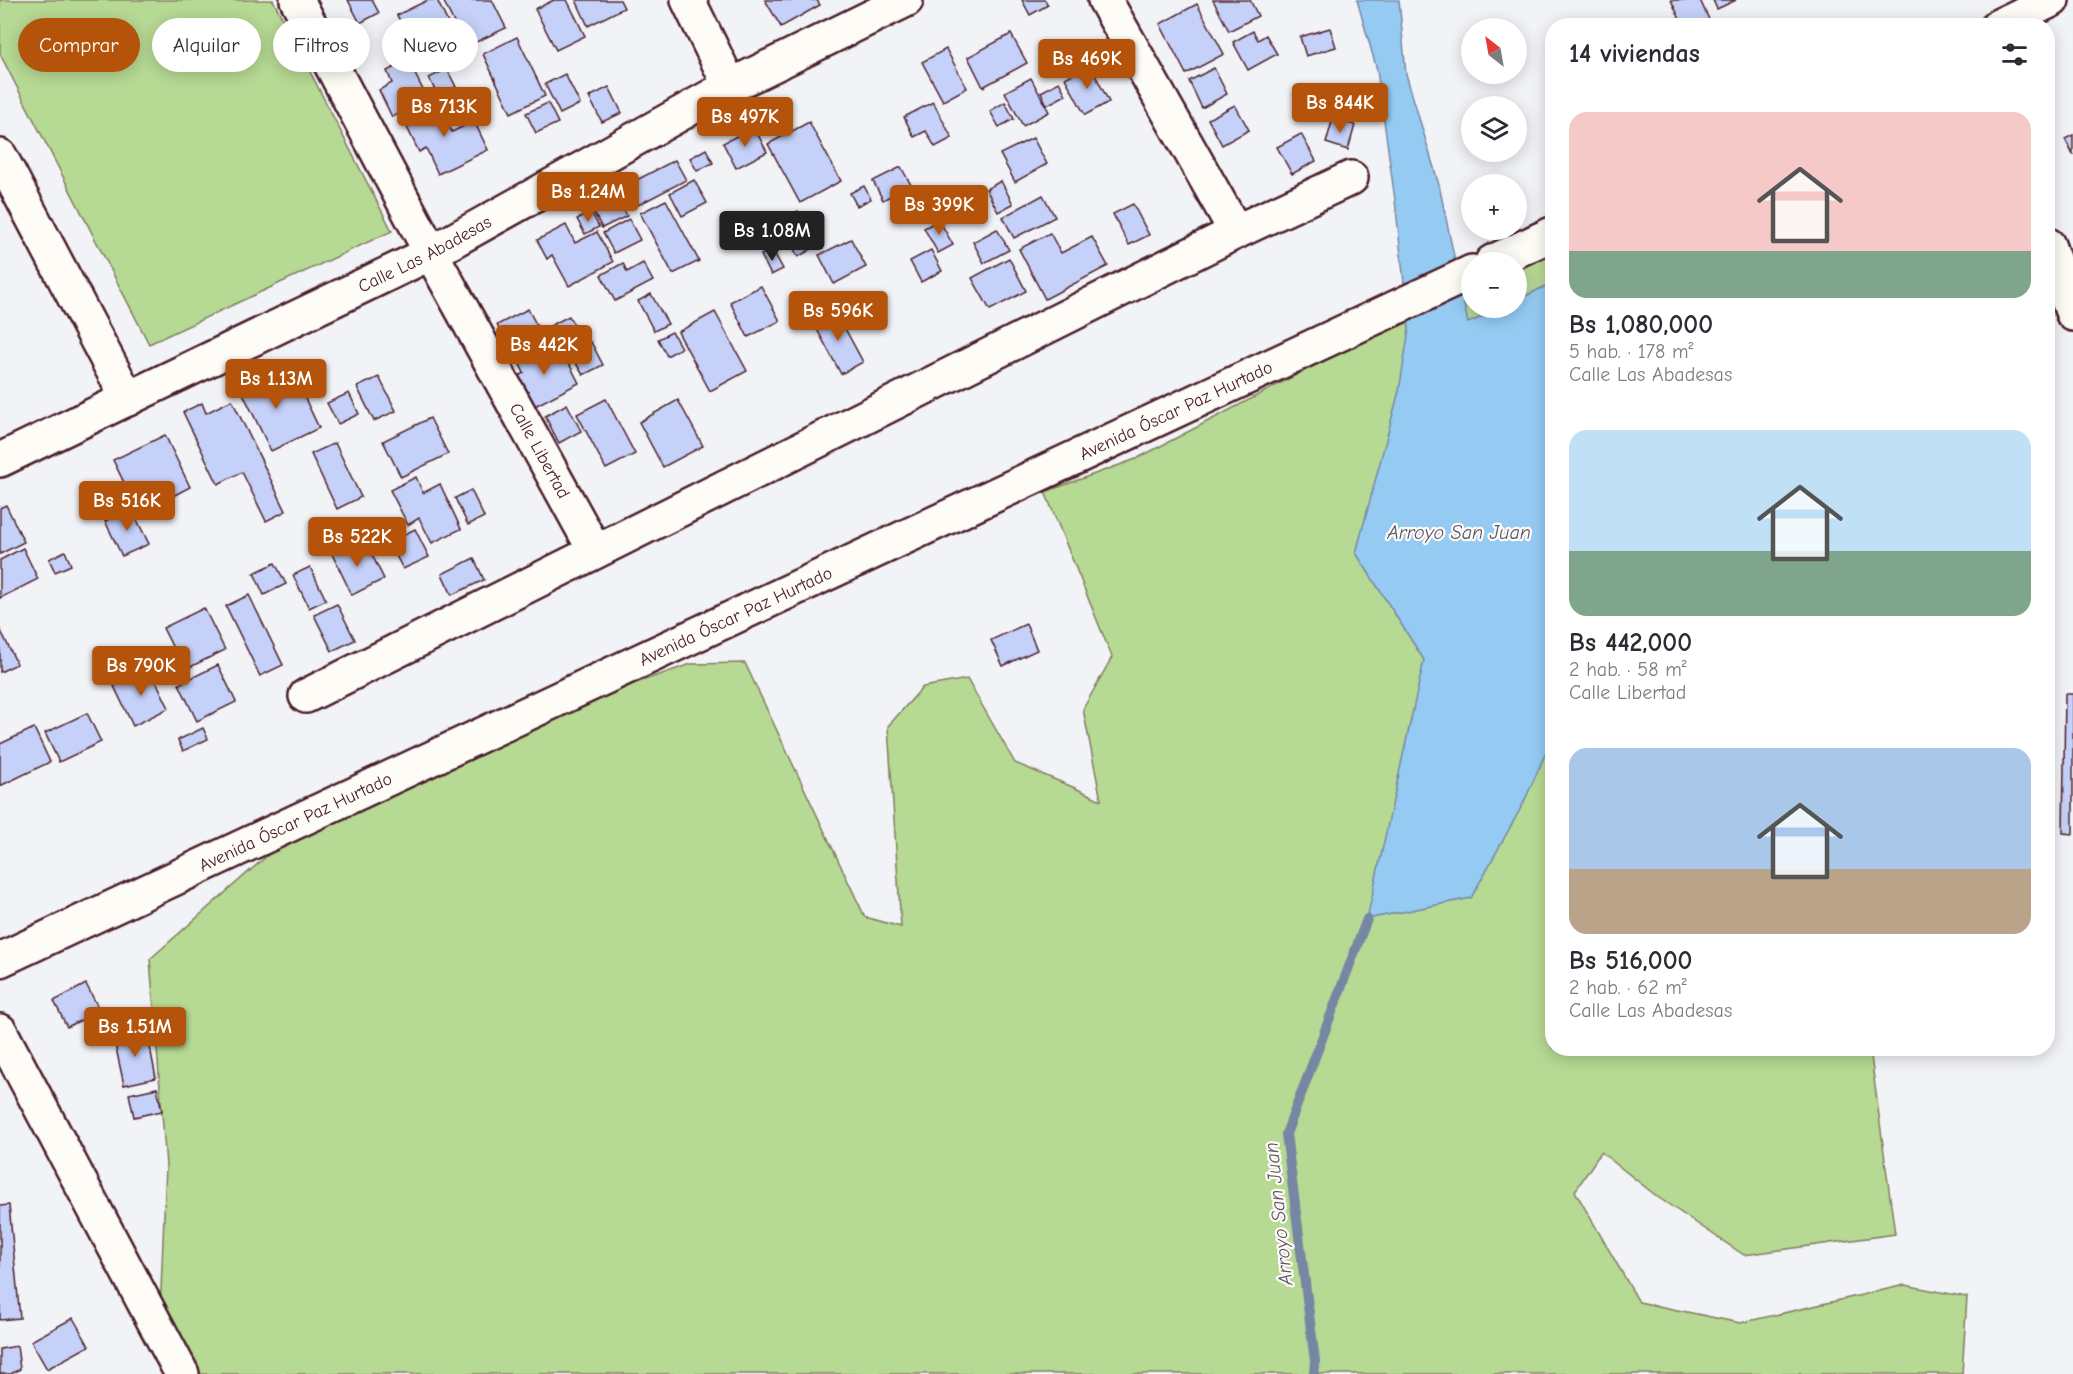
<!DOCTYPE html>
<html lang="es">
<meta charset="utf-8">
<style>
:root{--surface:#fff;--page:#f2f2f3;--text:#2b2b33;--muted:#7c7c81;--accent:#b45309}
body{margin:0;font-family:"Comic Neue",sans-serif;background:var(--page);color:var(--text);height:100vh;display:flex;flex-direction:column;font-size:22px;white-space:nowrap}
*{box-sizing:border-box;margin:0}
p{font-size:20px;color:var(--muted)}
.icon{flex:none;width:33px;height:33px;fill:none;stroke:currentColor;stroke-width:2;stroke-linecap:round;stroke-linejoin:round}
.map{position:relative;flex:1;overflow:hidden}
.drawer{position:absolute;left:1545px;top:18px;width:510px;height:1038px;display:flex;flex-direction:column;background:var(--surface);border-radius:24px;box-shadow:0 3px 15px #0003}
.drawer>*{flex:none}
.guide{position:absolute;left:18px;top:18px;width:570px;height:54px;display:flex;gap:12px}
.needle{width:39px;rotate:329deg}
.tools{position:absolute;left:1461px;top:18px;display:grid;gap:12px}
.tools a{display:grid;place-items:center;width:66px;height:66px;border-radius:50%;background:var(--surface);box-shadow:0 3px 15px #0003;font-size:30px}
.price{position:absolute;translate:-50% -51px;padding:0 14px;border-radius:6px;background:var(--accent);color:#fff;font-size:20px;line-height:39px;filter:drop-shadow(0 2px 3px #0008)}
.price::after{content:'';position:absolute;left:50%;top:36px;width:18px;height:14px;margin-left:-9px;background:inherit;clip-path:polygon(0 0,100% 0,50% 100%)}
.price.selected{background:#222;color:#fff}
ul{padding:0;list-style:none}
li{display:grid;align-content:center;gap:12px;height:318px;padding:0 24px}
li span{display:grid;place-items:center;height:186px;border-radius:18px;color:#555}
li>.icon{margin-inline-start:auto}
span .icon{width:108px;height:108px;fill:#fffc;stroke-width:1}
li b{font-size:26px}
h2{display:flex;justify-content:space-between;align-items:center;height:72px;padding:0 24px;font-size:26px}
.tag{padding:0 21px;border-radius:27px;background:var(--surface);box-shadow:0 3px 15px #0003;font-size:21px;line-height:54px}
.tag.selected{background:var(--accent);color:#fff}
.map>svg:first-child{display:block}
.green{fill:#b6d993;stroke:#807c5f;stroke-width:1.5}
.water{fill:#95cbf3;stroke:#7786a3;stroke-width:1.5}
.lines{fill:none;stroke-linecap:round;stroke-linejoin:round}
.stream{stroke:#7786a3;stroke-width:10}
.building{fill:#c5d1f8;stroke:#4a1f2b;stroke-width:1.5}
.minor-casing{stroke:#4a1f2b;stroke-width:38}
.primary-casing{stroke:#4a1f2b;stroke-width:38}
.minor{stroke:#fdfcf7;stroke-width:33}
.primary{stroke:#fdfcf7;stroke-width:33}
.labels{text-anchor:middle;stroke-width:4.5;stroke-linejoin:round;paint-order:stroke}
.street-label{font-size:18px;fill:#4a1f2b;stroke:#fdfcf7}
.water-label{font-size:20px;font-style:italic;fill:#605367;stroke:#fdfcf7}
</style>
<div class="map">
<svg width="2073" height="1374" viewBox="0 0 2073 1374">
<rect width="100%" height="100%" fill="#f2f3f7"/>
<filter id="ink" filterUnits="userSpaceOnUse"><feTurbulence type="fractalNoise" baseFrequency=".0167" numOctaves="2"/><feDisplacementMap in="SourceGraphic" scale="12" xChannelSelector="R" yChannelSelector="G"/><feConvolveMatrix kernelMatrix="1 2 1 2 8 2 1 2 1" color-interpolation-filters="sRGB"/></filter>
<g filter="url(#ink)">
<g class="green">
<path d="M0,0H273L392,231L149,344L0,54Z"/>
<path d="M1552,253V1048L1870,1049L1895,1234L1744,1255L1659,1198L1601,1152L1575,1191L1639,1302L1740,1323L1905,1285L1967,1297L1962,1374H172L159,1340L166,1165L150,959L277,847L557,710L691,664L745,663L865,917L901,927L888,726L923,687L967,679L1015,763L1075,788L1101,800L1083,709L1112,657L1045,492L1136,459L1342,351L1471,290L1472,308H1516L1517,269Z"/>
</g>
<path class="water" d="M1357,0H1399L1406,74L1439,185L1468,323L1502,308H1516L1517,300L1552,283V739L1523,804L1471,898L1367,919L1424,660L1356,553L1399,391L1409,329L1395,200L1377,70Z"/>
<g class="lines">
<path class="stream" d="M1314,1374L1315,1361L1286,1134L1367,919"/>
</g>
<g class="building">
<path d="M348,0H372L379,13L360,23Z"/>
<path d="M428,0H437L461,50L424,69L397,15Z"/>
<path d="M443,0H492L506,28L474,43L468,29L459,33Z"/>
<path d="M554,0H567L585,36L556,50L535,9Z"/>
<path d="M576,0H620L624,8L588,26Z"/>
<path d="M765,0H817L820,5L781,27Z"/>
<path d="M1022,0H1045L1048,5L1030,15Z"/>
<path d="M1213,0H1250L1258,16L1229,31Z"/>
<path d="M1671,0H1700L1711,24L1707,26H1683Z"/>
<path d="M1713,0H1736L1717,9Z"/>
<path d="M1197,4L1224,54L1186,74L1160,24Z"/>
<path d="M1330,28L1336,47L1306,56L1300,37Z"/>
<path d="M1253,31L1258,40L1266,35L1277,54L1248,70L1233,42Z"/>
<path d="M1011,34L1027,63L983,87L968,57Z"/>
<path d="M517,37L545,96L511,113L483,54Z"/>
<path d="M946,49L967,88L943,101L922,62Z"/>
<path d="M408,60L428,100L392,117L379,90L392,83L387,71Z"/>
<path d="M1090,65L1109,102L1085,115L1065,78Z"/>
<path d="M1214,68L1227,94L1202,108L1189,81Z"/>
<path d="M447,69L456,87L438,96L429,78Z"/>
<path d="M565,74L580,104L560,114L545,84Z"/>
<path d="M1031,78L1049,112L1023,126L1005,92Z"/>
<path d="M1059,82L1066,95L1047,105L1041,92Z"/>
<path d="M609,87L622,113L602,122L589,97Z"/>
<path d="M438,102L452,132L474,121L488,150L438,174L426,148L419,152L403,119Z"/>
<path d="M933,102L952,138L935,147L926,131L914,137L904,117Z"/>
<path d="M1005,102L1014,119L999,127L990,111Z"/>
<path d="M548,103L558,123L536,133L526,113Z"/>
<path d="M1235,105L1249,130L1222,145L1208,119Z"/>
<path d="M1333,118L1355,125L1348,150L1326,143Z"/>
<path d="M809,122L841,181L800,203L768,144Z"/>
<path d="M754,127L767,152L736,168L723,143Z"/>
<path d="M1301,134L1316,161L1292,174L1277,147Z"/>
<path d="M2073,135V155L2065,139Z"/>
<path d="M1033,138L1047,164L1015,182L1000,154Z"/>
<path d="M706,149L713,163L697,171L690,158Z"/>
<path d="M675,160L686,180L638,205L627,185Z"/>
<path d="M901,167L911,185L883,200L873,181Z"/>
<path d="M694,180L707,203L682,216L670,193Z"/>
<path d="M1001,181L1013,204L998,212L986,189Z"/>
<path d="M609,183L627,216L602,228L585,196Z"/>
<path d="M864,186L871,199L857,206L850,193Z"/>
<path d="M1043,195L1055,217L1014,238L1003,217Z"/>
<path d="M666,200L699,261L673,274L640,213Z"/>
<path d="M1133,204L1149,235L1129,245L1113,214Z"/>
<path d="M798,211L817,246L798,257L780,221Z"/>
<path d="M591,212L599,227L585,234L577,219Z"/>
<path d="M629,219L640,240L614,253L603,233Z"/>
<path d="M939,220L953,245L938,253L924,228Z"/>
<path d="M566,225L575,243L597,232L613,262L569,286L552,255L547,259L537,240Z"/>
<path d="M997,229L1009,250L984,263L973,242Z"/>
<path d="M1050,233L1061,253L1092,237L1108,266L1045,299L1019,249Z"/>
<path d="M851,239L866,267L834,284L819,255Z"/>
<path d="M772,249L783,269L771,275L761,255Z"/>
<path d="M931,250L942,271L921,282L910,261Z"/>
<path d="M1009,258L1026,291L990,310L972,278Z"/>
<path d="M623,263L627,272L643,263L653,281L615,301L601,275Z"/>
<path d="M761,286L780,321L748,337L730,302Z"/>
<path d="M651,294L668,324L654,331L638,301Z"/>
<path d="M528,309L537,326L506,342L497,325Z"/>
<path d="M835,310L863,362L841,374L813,322Z"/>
<path d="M715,312L747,371L710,391L678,332Z"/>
<path d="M569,316L581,338L556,351L544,329Z"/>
<path d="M672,332L681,348L667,356L658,339Z"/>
<path d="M591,342L603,365L583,375L570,353Z"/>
<path d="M537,345L546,361L563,352L579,383L531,408L514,378L524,373L516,356Z"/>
<path d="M259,366L275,400L300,388L319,428L271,451L235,377Z"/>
<path d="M379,377L396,411L374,421L357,387Z"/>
<path d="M349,393L359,414L338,424L327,403Z"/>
<path d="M606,399L635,454L606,469L577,414Z"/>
<path d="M232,400L286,511L266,521L242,472L218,484L183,412L202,403L206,413Z"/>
<path d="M678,400L703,446L663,467L639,422Z"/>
<path d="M567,404L581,431L559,443L545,416Z"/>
<path d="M430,418L448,454L401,477L383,441Z"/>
<path d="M165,435L190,487L173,496L168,487L134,503L113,460Z"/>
<path d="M335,443L361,497L337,509L311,454Z"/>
<path d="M416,477L423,493L440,484L461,529L432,543L419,518L408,525L390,490Z"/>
<path d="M471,490L484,517L468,525L455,498Z"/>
<path d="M6,505L24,542L0,554V508Z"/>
<path d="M131,508L149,544L122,556L105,521Z"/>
<path d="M415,529L429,557L403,569L389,542Z"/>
<path d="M351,542L356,555L369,549L384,579L352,595L331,552Z"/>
<path d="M23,548L38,579L0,598V560Z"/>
<path d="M65,551L71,565L55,572L49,559Z"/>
<path d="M474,558L484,580L452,595L442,574Z"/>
<path d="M275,563L286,584L264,595L254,573Z"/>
<path d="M310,567L326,600L309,608L293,575Z"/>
<path d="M249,595L283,665L260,676L226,606Z"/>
<path d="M337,604L355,640L332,651L314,615Z"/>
<path d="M204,608L225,650L184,670L163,628Z"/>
<path d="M1026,624L1037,650L1003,666L991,640Z"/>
<path d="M0,629L17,664L0,672Z"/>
<path d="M218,665L236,702L197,721L179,684Z"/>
<path d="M150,669L169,708L133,726L114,686Z"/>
<path d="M2065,694H2073V834L2063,833Z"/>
<path d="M87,713L101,742L59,762L45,733Z"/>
<path d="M34,728L50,762L0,786V744Z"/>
<path d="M203,728L208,739L183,751L178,740Z"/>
<path d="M86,984L100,1011L67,1027L54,1001Z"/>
<path d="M147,1032L156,1078L124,1085L114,1039Z"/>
<path d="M157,1088L162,1111L134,1117L129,1094Z"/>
<path d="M9,1205L20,1318L0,1320V1206Z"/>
<path d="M73,1318L89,1346L47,1369L31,1341Z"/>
<path d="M17,1346L20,1369L11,1374H0V1349Z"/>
</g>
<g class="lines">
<defs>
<g id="minor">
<path id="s1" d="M297,0L431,253L595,551"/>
<path d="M688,0L730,86"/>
<path d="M1105,0L1236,232"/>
<path d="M0,156L128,399"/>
<path d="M2048,245L2073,314"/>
<path id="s2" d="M0,460L431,253L730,86L906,0"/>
<path d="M306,696L1236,232L1351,178"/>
<path d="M0,1031L182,1374"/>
</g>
<g id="primary">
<path d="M1998,26L2052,0"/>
<path d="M1492,262L1552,234"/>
<path id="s3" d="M0,960L1472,272"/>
</g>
</defs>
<use href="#minor" class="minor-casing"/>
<use href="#primary" class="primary-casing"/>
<use href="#minor" class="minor"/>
<use href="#primary" class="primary"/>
</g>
</g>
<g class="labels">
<g class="street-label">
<text dy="6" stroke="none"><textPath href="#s2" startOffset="472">Calle Las Abadesas</textPath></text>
<text dy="6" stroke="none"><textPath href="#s3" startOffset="1298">Avenida Óscar Paz Hurtado</textPath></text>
<text dy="6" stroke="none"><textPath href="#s1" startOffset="512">Calle Libertad</textPath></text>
<text dy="6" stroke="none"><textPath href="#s3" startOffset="812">Avenida Óscar Paz Hurtado</textPath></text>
<text dy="6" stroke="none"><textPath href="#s3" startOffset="326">Avenida Óscar Paz Hurtado</textPath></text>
</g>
<g class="water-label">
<text x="1459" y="539">Arroyo San Juan</text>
<text transform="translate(1278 1214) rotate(-96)" y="7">Arroyo San Juan</text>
</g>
</g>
</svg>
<div class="tools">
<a><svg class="needle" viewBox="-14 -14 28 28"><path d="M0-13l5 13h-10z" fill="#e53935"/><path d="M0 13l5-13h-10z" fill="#7c7c81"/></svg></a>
<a><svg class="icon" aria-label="layers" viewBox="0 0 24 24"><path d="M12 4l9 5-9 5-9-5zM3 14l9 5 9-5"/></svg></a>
<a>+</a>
<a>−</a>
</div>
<b class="price" style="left:1087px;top:90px">Bs 469K</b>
<b class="price" style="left:1340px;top:134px">Bs 844K</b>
<b class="price" style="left:444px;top:138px">Bs 713K</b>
<b class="price" style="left:745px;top:148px">Bs 497K</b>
<b class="price" style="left:588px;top:223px">Bs 1.24M</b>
<b class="price" style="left:939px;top:236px">Bs 399K</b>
<b class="price selected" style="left:772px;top:262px">Bs 1.08M</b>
<b class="price" style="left:838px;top:342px">Bs 596K</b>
<b class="price" style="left:544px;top:376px">Bs 442K</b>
<b class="price" style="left:276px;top:410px">Bs 1.13M</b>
<b class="price" style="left:127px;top:532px">Bs 516K</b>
<b class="price" style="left:357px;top:568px">Bs 522K</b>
<b class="price" style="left:141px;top:697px">Bs 790K</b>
<b class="price" style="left:135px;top:1058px">Bs 1.51M</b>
<div class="guide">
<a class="tag selected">Comprar</a>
<a class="tag">Alquilar</a>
<a class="tag">Filtros</a>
<a class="tag">Nuevo</a>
</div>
<section class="drawer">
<h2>14 viviendas<svg class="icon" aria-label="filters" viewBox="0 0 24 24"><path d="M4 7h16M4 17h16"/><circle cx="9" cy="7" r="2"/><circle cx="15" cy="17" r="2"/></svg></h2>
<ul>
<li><span style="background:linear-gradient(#f6c9c9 75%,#7fa58c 0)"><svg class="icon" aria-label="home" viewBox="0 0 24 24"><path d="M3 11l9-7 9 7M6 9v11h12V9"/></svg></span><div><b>Bs 1,080,000</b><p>5 hab. · 178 m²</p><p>Calle Las Abadesas</p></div></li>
<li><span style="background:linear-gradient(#bfe0f5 65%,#7fa58c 0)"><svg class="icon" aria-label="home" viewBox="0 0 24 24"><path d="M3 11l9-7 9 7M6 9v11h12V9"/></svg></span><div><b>Bs 442,000</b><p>2 hab. · 58 m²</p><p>Calle Libertad</p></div></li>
<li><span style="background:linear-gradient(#a9c7e8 65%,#b9a48a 0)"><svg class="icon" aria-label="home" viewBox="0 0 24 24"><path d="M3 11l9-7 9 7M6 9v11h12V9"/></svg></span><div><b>Bs 516,000</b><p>2 hab. · 62 m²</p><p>Calle Las Abadesas</p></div></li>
</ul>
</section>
</div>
